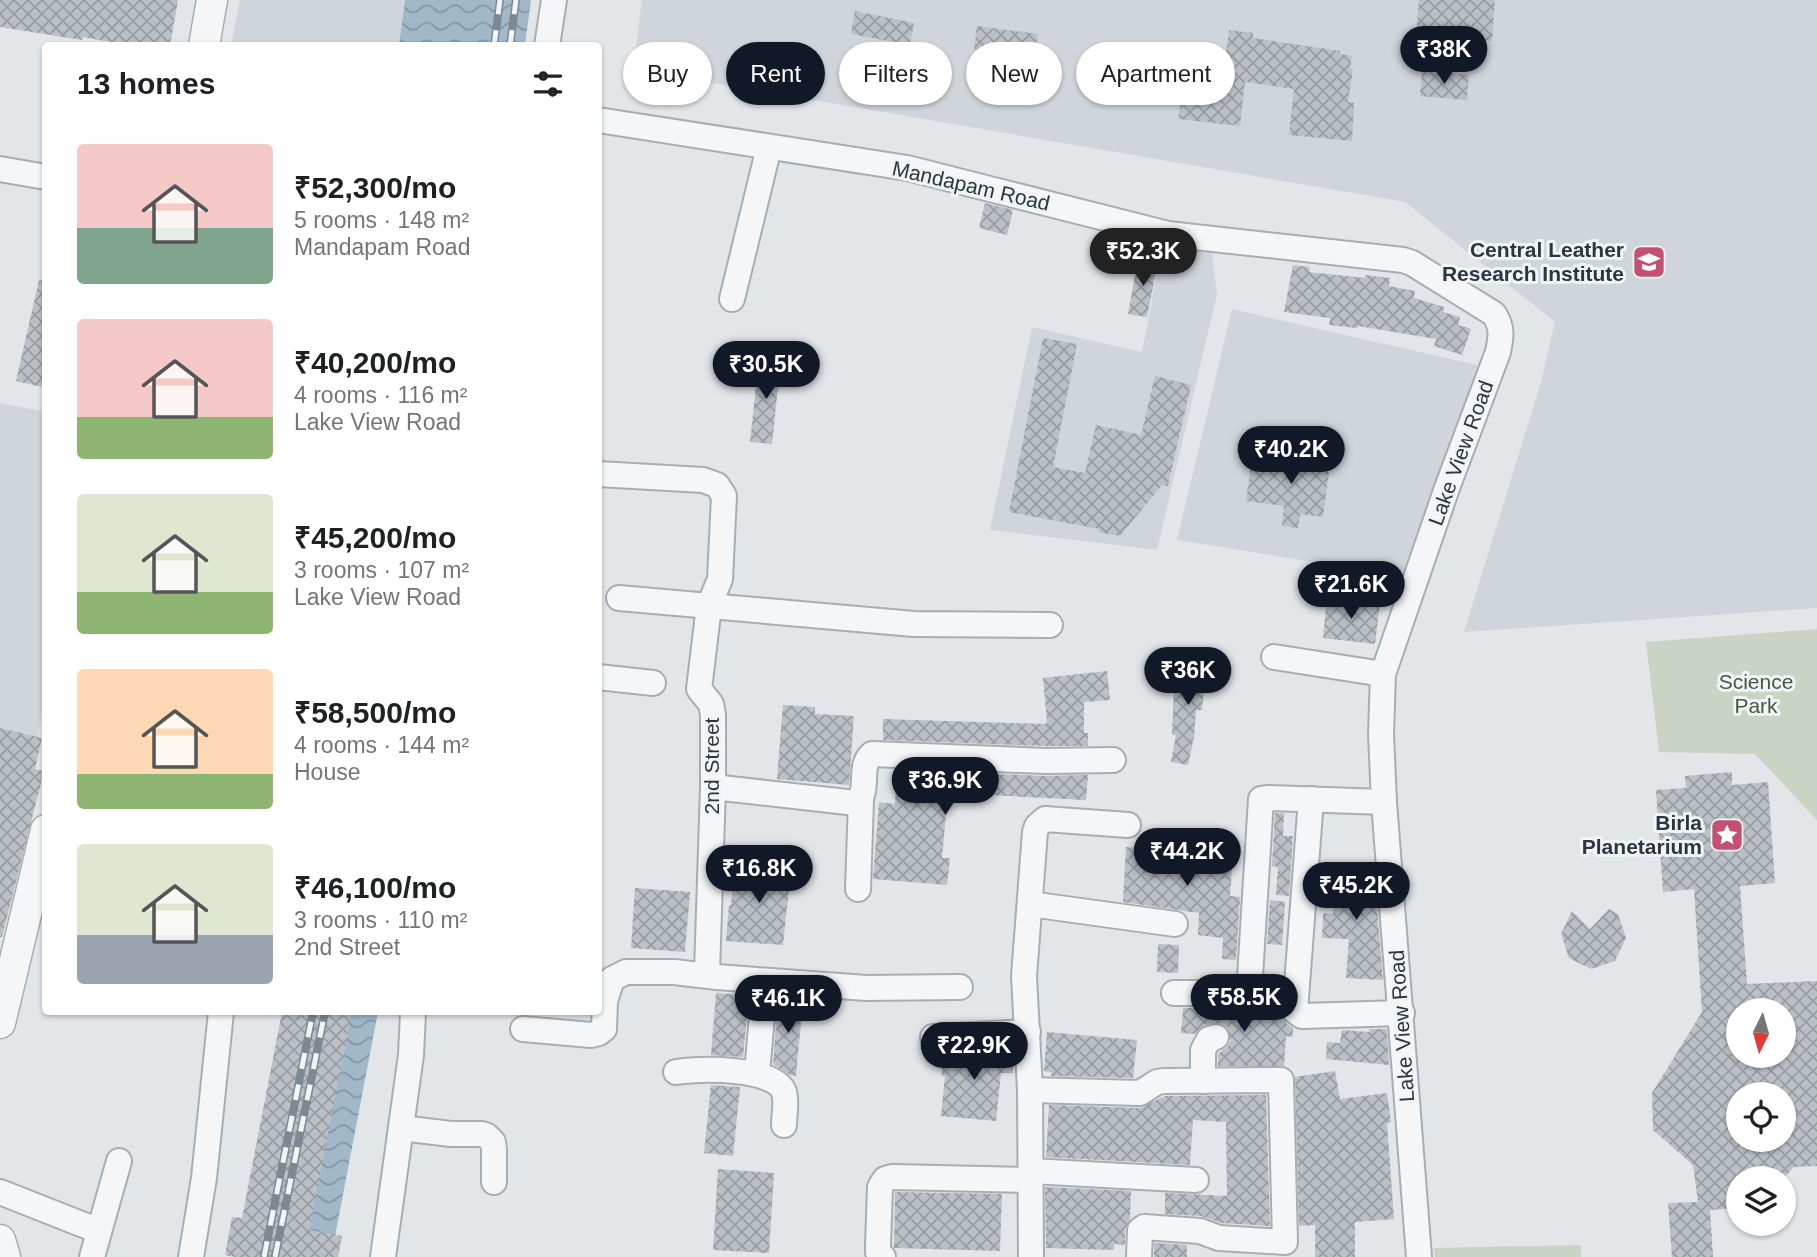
<!DOCTYPE html>
<meta charset="utf-8">
<style>
:root{--surface:#fff;--page:#f2f2f2;--text:#202124;--muted:#757577;--accent:#111827}
body{margin:0;font-family:Arial,sans-serif;background:var(--page);color:var(--text);height:100vh;display:flex;flex-direction:column;font-size:26px;white-space:nowrap}
*{box-sizing:border-box;margin:0}
p{font-size:23px;color:var(--muted)}
.icon{flex:none;width:38px;height:38px;fill:none;stroke:currentColor;stroke-width:2;stroke-linecap:round;stroke-linejoin:round}
.map{position:relative;flex:1;overflow:hidden}
.side{position:absolute;left:42px;top:42px;width:560px;height:973px;display:flex;flex-direction:column;background:var(--surface);border-radius:7px;box-shadow:0 2px 5px #0004}
.side>*{flex:none}
.top-card{position:absolute;left:623px;top:42px;width:665px;height:63px;display:flex;gap:14px}
.needle{width:46px;rotate:185deg}
.fabs{position:absolute;left:1726px;top:998px;display:grid;gap:14px}
.fabs a{display:grid;place-items:center;width:70px;height:70px;border-radius:50%;background:var(--surface);box-shadow:0 2px 5px #0004;font-size:35px}
.price{position:absolute;translate:-50% -60px;padding:0 16px;border-radius:24px;background:var(--accent);color:#fff;font-size:23px;line-height:46px;filter:drop-shadow(0 2px 4px #0008)}
.price::after{content:'';position:absolute;left:50%;top:42px;width:21px;height:16px;margin-left:-10px;background:inherit;clip-path:polygon(0 0,100% 0,50% 100%)}
.price.on{background:#222;color:#fff}
ul{padding:0;list-style:none}
li{display:flex;align-items:center;gap:21px;height:175px;padding:0 35px}
li span{display:grid;place-items:center;flex:none;width:196px;height:140px;border-radius:7px;color:#555}
li>.icon{margin-inline-start:auto}
span .icon{width:84px;height:84px;fill:#fffc;stroke-width:1}
li b{font-size:30px}
h2{display:flex;justify-content:space-between;align-items:center;height:84px;padding:0 35px;font-size:30px}
.pill{padding:0 24px;border-radius:32px;background:var(--surface);box-shadow:0 2px 5px #0004;font-size:24px;line-height:63px}
.pill.on{background:var(--accent);color:#fff}
.map>svg:first-child{display:block}
.built{fill:#d0d5db}
.green{fill:#cad3c4}
.water{fill:url(#water-waves)}
.building{fill:url(#building-cross-hatch);fill-rule:evenodd}
.lines{fill:none;stroke-linecap:round;stroke-linejoin:round}
.minor-casing{stroke:#a7aeb3;stroke-width:28}
.tertiary-casing{stroke:#a7aeb3;stroke-width:33}
.minor{stroke:#f5f6f8;stroke-width:24}
.tertiary{stroke:#f5f6f8;stroke-width:30}
.rail-casing{stroke:#7d8892;stroke-width:8}
.rail{stroke:#f2f5f7;stroke-width:5;stroke-dasharray:16;stroke-linecap:butt}
.labels{text-anchor:middle;stroke-width:6;stroke-linejoin:round;paint-order:stroke}
.street-label{font-size:21px;fill:#2b3640;stroke:#f2f5f7}
.poi-label{font-size:21px;font-weight:bold;fill:#2b3640;stroke:#f2f5f7;text-anchor:end}
.park-label{font-size:21px;fill:#445b3a;stroke:#f2f5f7}
</style>
<div class="map">
<svg width="1817" height="1257" viewBox="0 0 1817 1257">
<defs>
<pattern id="water-waves" width="16" height="10" patternUnits="userSpaceOnUse" patternTransform="scale(1.75)"><rect width="16" height="10" fill="#a0b8c7"/><path d="M0 5q4-4 8 0t8 0" fill="none" stroke="#8396a3"/></pattern>
<pattern id="building-cross-hatch" width="8" height="8" patternUnits="userSpaceOnUse" patternTransform="scale(1.75)"><rect width="8" height="8" fill="#bac0c6"/><path d="M0 0l8 8M0 8l8-8" fill="none" stroke="#979da2"/></pattern>
</defs>
<rect width="100%" height="100%" fill="#e2e6e9"/>
<g class="built">
<path d="M240,0H405L399,45H231Z"/>
<path d="M642,0H1817V608L1464,632L1541,382L1555,322L1405,202L633,69Z"/>
<path d="M1164,238L1211,246L1217,294L1157,550L990,530L1032,327L1142,352Z"/>
<path d="M1232,309L1486,367L1402,576L1177,540Z"/>
<path d="M0,403L46,412L45,701L0,907Z"/>
</g>
<g class="green">
<path d="M1817,629V820L1755,754L1659,752L1646,642Z"/>
<path d="M1581,1245V1257H1435L1434,1248Z"/>
</g>
<g class="water">
<path d="M405,0H531L525,45H399Z"/>
<path d="M349,1012H378L331,1257H296Z"/>
</g>
<g class="building">
<path d="M0,0H178L170,46H132L83,37L82,40L0,27Z"/>
<path d="M1419,0H1495L1492,41L1416,35Z"/>
<path d="M855,11L914,23L910,45L851,34Z"/>
<path d="M977,26L1038,34L1035,56L1017,54L1016,60L988,56V52L974,50Z"/>
<path d="M1229,30L1253,33V38L1340,51V54L1352,56L1350,68L1353,69L1348,102L1354,103L1352,141L1289,135L1294,89L1245,82L1240,126L1178,119L1184,81L1222,84Z"/>
<path d="M1422,71L1469,75L1467,100L1420,96Z"/>
<path d="M985,203L1013,210L1007,235L979,228Z"/>
<path d="M1138,259L1158,262L1147,317L1128,314Z"/>
<path d="M1293,265L1310,267L1309,272L1365,278V275L1390,278L1389,286L1415,291L1414,298L1444,307L1443,312L1460,317L1458,325L1471,329L1462,355L1434,346L1436,339L1358,326L1357,328L1329,325L1330,318L1284,312Z"/>
<path d="M39,280L46,281V388L16,381Z"/>
<path d="M1043,338L1077,344L1053,467L1085,473L1096,425L1141,435L1155,376L1191,385L1168,486L1162,485L1120,536L1098,532L1099,529L1009,512Z"/>
<path d="M759,358L781,359L772,444L750,442Z"/>
<path d="M1291,442L1309,444L1307,461L1320,463L1319,471L1329,472L1323,517L1300,514L1298,528L1282,526L1284,506L1246,501L1251,465L1277,468L1279,456L1289,457Z"/>
<path d="M1327,598L1380,604L1375,644L1323,638Z"/>
<path d="M1175,664L1212,666L1211,690H1204L1202,710H1196L1194,737L1188,765L1171,762L1176,735H1172Z"/>
<path d="M1107,671L1110,700L1084,702V733H1088V746H1046L883,740V719L1045,724L1047,722L1043,678Z"/>
<path d="M783,705L815,707V714L854,716L849,785L777,779Z"/>
<path d="M0,728L42,738L35,769L44,771L2,937H0Z"/>
<path d="M897,770L1045,776L1088,775L1086,800L948,793L942,858H950L947,885L873,879L879,802L895,804Z"/>
<path d="M1732,772V785L1768,782L1775,883L1740,886L1747,984L1817,981V1166L1794,1167L1784,1178H1738V1208L1710,1210L1713,1257H1672L1668,1203L1698,1202L1693,1165L1653,1130L1652,1093L1702,1012L1694,889L1663,892L1656,790L1686,788L1685,776ZM1738,1010H1783V1055H1738ZM1738,1094H1783V1139H1738Z"/>
<path d="M1275,813H1284L1283,836H1293L1289,896L1276,895L1278,867L1272,866Z"/>
<path d="M1126,847L1233,853L1230,896L1240,897L1236,960L1222,959L1223,938L1198,935L1199,913L1123,902Z"/>
<path d="M736,864L791,870L783,945L726,941L729,905H731Z"/>
<path d="M1334,869L1374,871L1383,980L1346,978L1349,939L1322,938L1323,913L1333,914Z"/>
<path d="M635,888L690,892L685,952L631,948Z"/>
<path d="M1270,900L1285,902L1282,945L1267,944Z"/>
<path d="M1609,909L1618,914L1626,938L1615,961L1591,969L1569,958L1561,934L1572,911L1590,929Z"/>
<path d="M1158,944L1179,945L1178,973L1157,972Z"/>
<path d="M716,993L749,995L743,1057L711,1055Z"/>
<path d="M778,998L803,1000L796,1076L790,1075L773,1064Z"/>
<path d="M1260,1002H1264L1263,1012L1281,1014L1286,1023L1293,1028V1037L1286,1036L1284,1066H1218V1054L1227,1047L1231,1040L1227,1027L1220,1023L1204,1025L1195,1034L1181,1033L1183,1008H1249Z"/>
<path d="M282,1012H352L309,1230L342,1236L338,1257H235L225,1255L232,1217L242,1218Z"/>
<path d="M1370,1029H1387L1389,1065L1326,1059L1327,1042L1340,1043L1342,1030L1369,1032Z"/>
<path d="M1047,1032L1137,1040L1133,1078L1051,1076V1072L1044,1071Z"/>
<path d="M1013,1048V1073H1001L996,1121L941,1116L945,1076H942L941,1051Z"/>
<path d="M1335,1071L1340,1099L1387,1093L1391,1122L1387,1123L1394,1219L1355,1222V1257H1315V1225L1299,1226L1295,1077Z"/>
<path d="M711,1085L740,1087L733,1156L704,1153Z"/>
<path d="M1266,1095L1270,1226L1222,1223L1201,1216L1165,1214V1193L1227,1196L1226,1122L1193,1120L1190,1165L1046,1157L1049,1105L1140,1108L1165,1096Z"/>
<path d="M718,1169L774,1173L769,1253L713,1250Z"/>
<path d="M1045,1187L1131,1191L1130,1220L1125,1229V1245L1114,1244V1250L1046,1248Z"/>
<path d="M895,1192L1002,1194L1000,1251L894,1248Z"/>
<path d="M1154,1243L1187,1245V1257H1154Z"/>
</g>
<g class="lines">
<defs>
<g id="minor">
<path d="M547,46L554,0"/>
<path d="M598,120L907,168L1168,234L1403,260L1412,263L1494,314C1503,328 1501,337 1498,352L1447,488L1383,674L1381,734L1384,802L1419,1257"/>
<path d="M0,169L46,177"/>
<path d="M732,299L769,147"/>
<path d="M598,474L703,480L717,485L724,496L720,579L709,606L699,689L711,704L713,715V787L707,972L717,977L866,988L960,987"/>
<path d="M619,598L914,624L1050,625"/>
<path d="M1274,657L1383,674"/>
<path d="M598,677L653,683"/>
<path d="M713,787L856,803C871,792 857,766 872,754L1046,761L1113,760"/>
<path d="M1311,799L1295,1011L1302,1016L1402,1013"/>
<path d="M858,889L861,800"/>
<path d="M1030,904L1175,924"/>
<path d="M1174,993H1249L1261,799L1269,798L1384,802"/>
<path d="M523,1029L591,1035L599,1033L604,1029L605,1001L612,979L626,972H674L717,977"/>
<path d="M933,1037L1028,1032"/>
<path d="M676,1072C699,1068 775,1067 784,1092C787,1102 784,1116 784,1125"/>
<path d="M757,1073L765,981"/>
<path d="M1203,1081V1050L1209,1039L1216,1037"/>
<path d="M1030,1090L1140,1093L1157,1082L1164,1081L1281,1080L1285,1242L1219,1238L1200,1231L1144,1227L1140,1230L1139,1257"/>
<path d="M401,1128L451,1134H482L487,1136L493,1142L494,1150V1182"/>
<path d="M1031,1171L1196,1180"/>
<path d="M0,1192L99,1231"/>
<path d="M92,1257L119,1161"/>
<path d="M191,1257L204,1178L221,1012"/>
<path d="M383,1257L411,1055L413,1012"/>
<path d="M883,1257L878,1252V1245L880,1187L885,1179L892,1177L1031,1180"/>
<path d="M1031,1257L1030,1090L1024,976L1035,832L1037,826L1045,819L1128,825"/>
</g>
<g id="tertiary">
<path d="M204,46L212,0"/>
<path d="M0,1023L46,830"/>
<path d="M0,1240L5,1257"/>
</g>
</defs>
<use href="#minor" class="minor-casing"/>
<use href="#tertiary" class="tertiary-casing"/>
<use href="#minor" class="minor"/>
<use href="#tertiary" class="tertiary"/>
<defs>
<g id="rail">
<path d="M494,46L500,0"/>
<path d="M510,46L516,0"/>
<path d="M264,1257L313,1012"/>
<path d="M275,1257L325,1012"/>
</g>
</defs>
<use href="#rail" class="rail-casing"/>
<use href="#rail" class="rail"/>
</g>
<defs>
<symbol id="university-square" viewBox="-11 -11 22 22"><rect x="-9" y="-9" width="18" height="18" rx="4" fill="#c55172" stroke="#f2f5f7"/><path d="M0-5L7-2L0 1L-7-2ZM-4 1L0 2.5L4 1V4Q0 6-4 4Z" fill="#fff"/></symbol>
<symbol id="sight-square" viewBox="-11 -11 22 22"><rect x="-9" y="-9" width="18" height="18" rx="4" fill="#c55172" stroke="#f2f5f7"/><path d="M0-6L1.8-2.2L6-1.7L2.9 1.2L3.7 5.4L0 3.3L-3.7 5.4L-2.9 1.2L-6-1.7L-1.8-2.2Z" fill="#fff"/></symbol>
</defs>
<g fill-rule="evenodd">
<use href="#university-square" x="1630" y="243" width="38" height="38"/>
<use href="#sight-square" x="1708" y="816" width="38" height="38"/>
</g>
<g class="labels">
<g class="street-label">
<text transform="translate(971 186) rotate(13)" y="7">Mandapam Road</text>
<text transform="translate(1461 453) rotate(-70)" y="7">Lake View Road</text>
<text transform="translate(712 766) rotate(-90)" y="7">2nd Street</text>
<text transform="translate(1402 1026) rotate(-94)" y="7">Lake View Road</text>
</g>
<g class="poi-label">
<text x="1624" y="257">Central Leather<tspan x="1624" dy="24">Research Institute</tspan></text>
<text x="1702" y="830">Birla<tspan x="1702" dy="24">Planetarium</tspan></text>
</g>
<g class="park-label">
<text x="1756" y="689">Science<tspan x="1756" dy="24">Park</tspan></text>
</g>
</g>
</svg>
<div class="fabs">
<a><svg class="needle" viewBox="-14 -14 28 28"><path d="M0-13l5 13h-10z" fill="#e53935"/><path d="M0 13l5-13h-10z" fill="#757577"/></svg></a>
<a><svg class="icon" aria-label="locate" viewBox="0 0 24 24"><circle cx="12" cy="12" r="6"/><path d="M12 2v4M12 18v4M2 12h4M18 12h4"/></svg></a>
<a><svg class="icon" aria-label="layers" viewBox="0 0 24 24"><path d="M12 4l9 5-9 5-9-5zM3 14l9 5 9-5"/></svg></a>
</div>
<b class="price" style="left:1444px;top:86px">₹38K</b>
<b class="price on" style="left:1143px;top:288px">₹52.3K</b>
<b class="price" style="left:766px;top:401px">₹30.5K</b>
<b class="price" style="left:1291px;top:486px">₹40.2K</b>
<b class="price" style="left:1351px;top:621px">₹21.6K</b>
<b class="price" style="left:1188px;top:707px">₹36K</b>
<b class="price" style="left:945px;top:817px">₹36.9K</b>
<b class="price" style="left:1187px;top:888px">₹44.2K</b>
<b class="price" style="left:759px;top:905px">₹16.8K</b>
<b class="price" style="left:1356px;top:922px">₹45.2K</b>
<b class="price" style="left:1244px;top:1034px">₹58.5K</b>
<b class="price" style="left:788px;top:1035px">₹46.1K</b>
<b class="price" style="left:974px;top:1082px">₹22.9K</b>
<div class="top-card">
<a class="pill">Buy</a>
<a class="pill on">Rent</a>
<a class="pill">Filters</a>
<a class="pill">New</a>
<a class="pill">Apartment</a>
</div>
<section class="side">
<h2>13 homes<svg class="icon" aria-label="filters" viewBox="0 0 24 24"><path d="M4 7h16M4 17h16"/><circle cx="9" cy="7" r="2"/><circle cx="15" cy="17" r="2"/></svg></h2>
<ul>
<li><span style="background:linear-gradient(#f6c9c9 60%,#7fa58c 0)"><svg class="icon" aria-label="home" viewBox="0 0 24 24"><path d="M3 11l9-7 9 7M6 9v11h12V9"/></svg></span><div><b>₹52,300/mo</b><p>5 rooms · 148 m²</p><p>Mandapam Road</p></div></li>
<li><span style="background:linear-gradient(#f6c9c9 70%,#8fb573 0)"><svg class="icon" aria-label="home" viewBox="0 0 24 24"><path d="M3 11l9-7 9 7M6 9v11h12V9"/></svg></span><div><b>₹40,200/mo</b><p>4 rooms · 116 m²</p><p>Lake View Road</p></div></li>
<li><span style="background:linear-gradient(#dfe7d0 70%,#8fb573 0)"><svg class="icon" aria-label="home" viewBox="0 0 24 24"><path d="M3 11l9-7 9 7M6 9v11h12V9"/></svg></span><div><b>₹45,200/mo</b><p>3 rooms · 107 m²</p><p>Lake View Road</p></div></li>
<li><span style="background:linear-gradient(#ffd9b3 75%,#8fb573 0)"><svg class="icon" aria-label="home" viewBox="0 0 24 24"><path d="M3 11l9-7 9 7M6 9v11h12V9"/></svg></span><div><b>₹58,500/mo</b><p>4 rooms · 144 m²</p><p>House</p></div></li>
<li><span style="background:linear-gradient(#dfe7d0 65%,#9aa5b1 0)"><svg class="icon" aria-label="home" viewBox="0 0 24 24"><path d="M3 11l9-7 9 7M6 9v11h12V9"/></svg></span><div><b>₹46,100/mo</b><p>3 rooms · 110 m²</p><p>2nd Street</p></div></li>
</ul>
</section>
</div>
